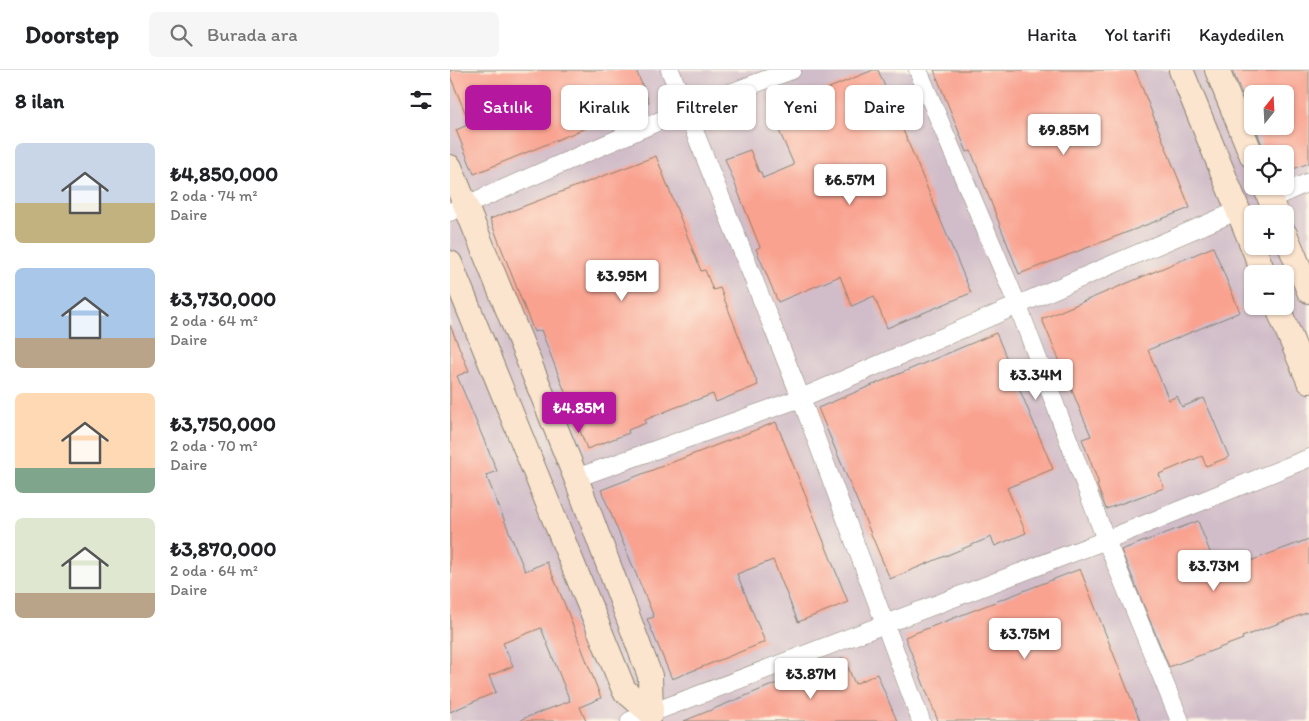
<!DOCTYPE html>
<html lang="tr">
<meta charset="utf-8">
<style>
:root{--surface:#fff;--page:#f6f6f6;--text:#202124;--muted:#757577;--line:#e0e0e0;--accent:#b5179e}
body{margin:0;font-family:Itim,sans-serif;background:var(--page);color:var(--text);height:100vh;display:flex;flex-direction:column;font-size:19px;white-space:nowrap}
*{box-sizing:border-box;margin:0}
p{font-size:16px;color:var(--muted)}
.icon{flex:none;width:28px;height:28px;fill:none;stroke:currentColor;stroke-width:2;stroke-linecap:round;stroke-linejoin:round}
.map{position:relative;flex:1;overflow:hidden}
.details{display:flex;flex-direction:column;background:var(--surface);width:450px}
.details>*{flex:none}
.top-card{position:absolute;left:15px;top:15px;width:475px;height:45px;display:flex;gap:10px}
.needle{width:32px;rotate:18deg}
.tools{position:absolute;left:794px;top:15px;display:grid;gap:10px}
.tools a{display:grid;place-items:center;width:50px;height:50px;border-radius:8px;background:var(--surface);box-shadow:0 1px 4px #0004;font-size:25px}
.price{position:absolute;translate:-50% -42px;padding:0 11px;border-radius:5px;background:#fff;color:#222;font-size:16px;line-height:32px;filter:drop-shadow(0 1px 2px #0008)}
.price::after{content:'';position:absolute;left:50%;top:30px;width:15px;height:11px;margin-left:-8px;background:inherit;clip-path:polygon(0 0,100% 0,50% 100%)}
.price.selected{background:var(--accent);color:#fff}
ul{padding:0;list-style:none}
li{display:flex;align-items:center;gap:15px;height:125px;padding:0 15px}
li span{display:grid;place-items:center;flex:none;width:140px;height:100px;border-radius:8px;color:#555}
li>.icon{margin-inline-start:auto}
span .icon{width:60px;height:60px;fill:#fffc;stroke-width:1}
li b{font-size:21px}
h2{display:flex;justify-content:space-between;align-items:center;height:60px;padding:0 15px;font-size:21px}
.pill{padding:0 18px;border-radius:8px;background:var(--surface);box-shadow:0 1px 4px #0004;font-size:18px;line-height:45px}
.pill.selected{background:var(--accent);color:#fff}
header{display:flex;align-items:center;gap:30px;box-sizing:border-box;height:70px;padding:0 25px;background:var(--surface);border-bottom:1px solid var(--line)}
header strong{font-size:24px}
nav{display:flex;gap:28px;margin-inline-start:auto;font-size:18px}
.search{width:350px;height:45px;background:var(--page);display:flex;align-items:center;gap:12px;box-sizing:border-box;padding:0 18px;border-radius:8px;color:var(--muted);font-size:19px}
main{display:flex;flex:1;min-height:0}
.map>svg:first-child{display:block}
.industrial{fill:#d1bdc9;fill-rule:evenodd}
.building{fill:#f9a290}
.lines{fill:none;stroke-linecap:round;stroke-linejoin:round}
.street-casing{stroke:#868273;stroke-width:19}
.secondary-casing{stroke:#868273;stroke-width:26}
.street{stroke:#fff;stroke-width:18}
.secondary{stroke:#fce5cf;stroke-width:24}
</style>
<header>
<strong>Doorstep</strong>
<div class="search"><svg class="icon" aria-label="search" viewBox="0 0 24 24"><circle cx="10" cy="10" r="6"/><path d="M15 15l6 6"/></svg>Burada ara</div>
<nav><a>Harita</a><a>Yol tarifi</a><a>Kaydedilen</a></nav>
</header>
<main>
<section class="details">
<h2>8 ilan<svg class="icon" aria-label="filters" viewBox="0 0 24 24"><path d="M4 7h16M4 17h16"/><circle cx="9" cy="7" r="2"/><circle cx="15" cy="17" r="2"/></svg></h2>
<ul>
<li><span style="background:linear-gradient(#c9d6e8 60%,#c2b280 0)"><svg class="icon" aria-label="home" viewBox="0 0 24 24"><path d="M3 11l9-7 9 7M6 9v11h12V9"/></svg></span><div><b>₺4,850,000</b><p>2 oda · 74 m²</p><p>Daire</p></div></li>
<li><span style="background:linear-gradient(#a9c7e8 70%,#b9a48a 0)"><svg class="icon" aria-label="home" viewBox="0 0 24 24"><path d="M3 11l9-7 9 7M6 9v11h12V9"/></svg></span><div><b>₺3,730,000</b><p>2 oda · 64 m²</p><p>Daire</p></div></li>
<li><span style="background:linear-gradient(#ffd9b3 75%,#7fa58c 0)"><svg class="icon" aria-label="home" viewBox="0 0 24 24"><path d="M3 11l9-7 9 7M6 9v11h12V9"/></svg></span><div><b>₺3,750,000</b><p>2 oda · 70 m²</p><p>Daire</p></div></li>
<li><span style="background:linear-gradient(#dfe7d0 75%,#b9a48a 0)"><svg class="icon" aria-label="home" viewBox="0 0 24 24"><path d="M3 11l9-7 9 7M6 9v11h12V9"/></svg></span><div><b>₺3,870,000</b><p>2 oda · 64 m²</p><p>Daire</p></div></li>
</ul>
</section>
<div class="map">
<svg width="859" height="651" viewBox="0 0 859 651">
<rect width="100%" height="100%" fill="#fcf5e5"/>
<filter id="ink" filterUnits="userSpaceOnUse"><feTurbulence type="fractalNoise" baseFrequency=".02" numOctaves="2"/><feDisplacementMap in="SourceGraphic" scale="10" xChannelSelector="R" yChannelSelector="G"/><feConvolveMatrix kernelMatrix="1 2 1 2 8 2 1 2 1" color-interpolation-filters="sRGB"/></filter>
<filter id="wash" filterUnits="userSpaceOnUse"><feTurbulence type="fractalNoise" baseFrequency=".0096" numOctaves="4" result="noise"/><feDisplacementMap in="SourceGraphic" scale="20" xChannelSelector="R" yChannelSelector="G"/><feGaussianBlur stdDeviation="1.12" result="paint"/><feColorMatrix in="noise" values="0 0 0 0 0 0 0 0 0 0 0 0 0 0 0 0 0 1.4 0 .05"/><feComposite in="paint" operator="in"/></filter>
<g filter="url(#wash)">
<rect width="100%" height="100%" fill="#f0e7ca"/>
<path class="industrial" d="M0,0H859V651H0ZM802,24H835V56H802ZM802,84H835V116H802ZM802,144H835V176H802ZM802,204H835V236H802Z"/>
<g id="blocks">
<g class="building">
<path d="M0,0H186L199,32L24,104L6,60L20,54L0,6Z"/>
<path d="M423,0H428L521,223L437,258L424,226L402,236L390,206L328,232L306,179L310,177L275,89L300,80L309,102H311L313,108L344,95L321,42Z"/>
<path d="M484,0H685L740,138L569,204L521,81L517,82Z"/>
<path d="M782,0H859V93L835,102V84H815L805,56H835V24H792Z"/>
<path d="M206,86L251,201L255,200L263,220L270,218L308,315L266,332L263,324L224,338L195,350L196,353L178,360L179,363L137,379L91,260L84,262L40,149Z"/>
<path d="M763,177L790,242L698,280L719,330L727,326L732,337L754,328L779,387L756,396L752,386L709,404L714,418L656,439L647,415L649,414L632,369L641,366L592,249Z"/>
<path d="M0,255L19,301L7,306L47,401L36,405L75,501L97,492L113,530L151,628L130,637L136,651H72V649L120,631L91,558L53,573L63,596L39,606L46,622L0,642Z"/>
<path d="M546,263L603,399L557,418L576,463L545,476L541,467L440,509L368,338Z"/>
<path d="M326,352L398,532L348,552L323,490L287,504L315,572L222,609L197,549L204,547L151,420Z"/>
<path d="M748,451L768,503L859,469V542L792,567L793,569L719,597L671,480Z"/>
<path d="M630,499L690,651H488L455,567Z"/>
<path d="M394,588L405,614L427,604L447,651H234L332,611L333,614Z"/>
</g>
</g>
</g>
<g filter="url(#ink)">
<use href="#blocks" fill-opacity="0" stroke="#868273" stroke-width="1"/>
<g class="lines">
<defs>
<g id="street">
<path d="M220,0L351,328L471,651"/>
<path d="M468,0L568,236L656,470L730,651"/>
<path d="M820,129L859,112"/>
<path d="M0,142L237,39L342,0"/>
<path d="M126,408L351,328L787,141"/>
<path d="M180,651L656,470L859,388"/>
</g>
<g id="secondary">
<path d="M731,0L814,204"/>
<path d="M767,0L802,86"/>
<path d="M0,97L126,408L200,606L201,643"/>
<path d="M815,116L826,144"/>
<path d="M835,164L859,221"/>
<path d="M0,193L174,620L201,643"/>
<path d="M827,236L859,311"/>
</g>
</defs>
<use href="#street" class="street-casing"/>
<use href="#secondary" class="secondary-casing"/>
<use href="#street" class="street"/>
<use href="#secondary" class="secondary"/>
</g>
</g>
</svg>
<div class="tools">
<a><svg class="needle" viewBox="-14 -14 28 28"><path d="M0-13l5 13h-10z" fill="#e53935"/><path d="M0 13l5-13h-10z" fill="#757577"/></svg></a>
<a><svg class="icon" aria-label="locate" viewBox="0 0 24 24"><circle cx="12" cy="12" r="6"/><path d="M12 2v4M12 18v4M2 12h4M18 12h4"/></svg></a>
<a>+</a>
<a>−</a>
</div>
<b class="price" style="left:614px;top:86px">₺9.85M</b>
<b class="price" style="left:400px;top:136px">₺6.57M</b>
<b class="price" style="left:172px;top:232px">₺3.95M</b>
<b class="price" style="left:586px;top:331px">₺3.34M</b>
<b class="price selected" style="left:129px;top:364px">₺4.85M</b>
<b class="price" style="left:764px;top:522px">₺3.73M</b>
<b class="price" style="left:575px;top:590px">₺3.75M</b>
<b class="price" style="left:361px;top:630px">₺3.87M</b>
<div class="top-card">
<a class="pill selected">Satılık</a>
<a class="pill">Kiralık</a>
<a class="pill">Filtreler</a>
<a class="pill">Yeni</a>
<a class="pill">Daire</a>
</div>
</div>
</main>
